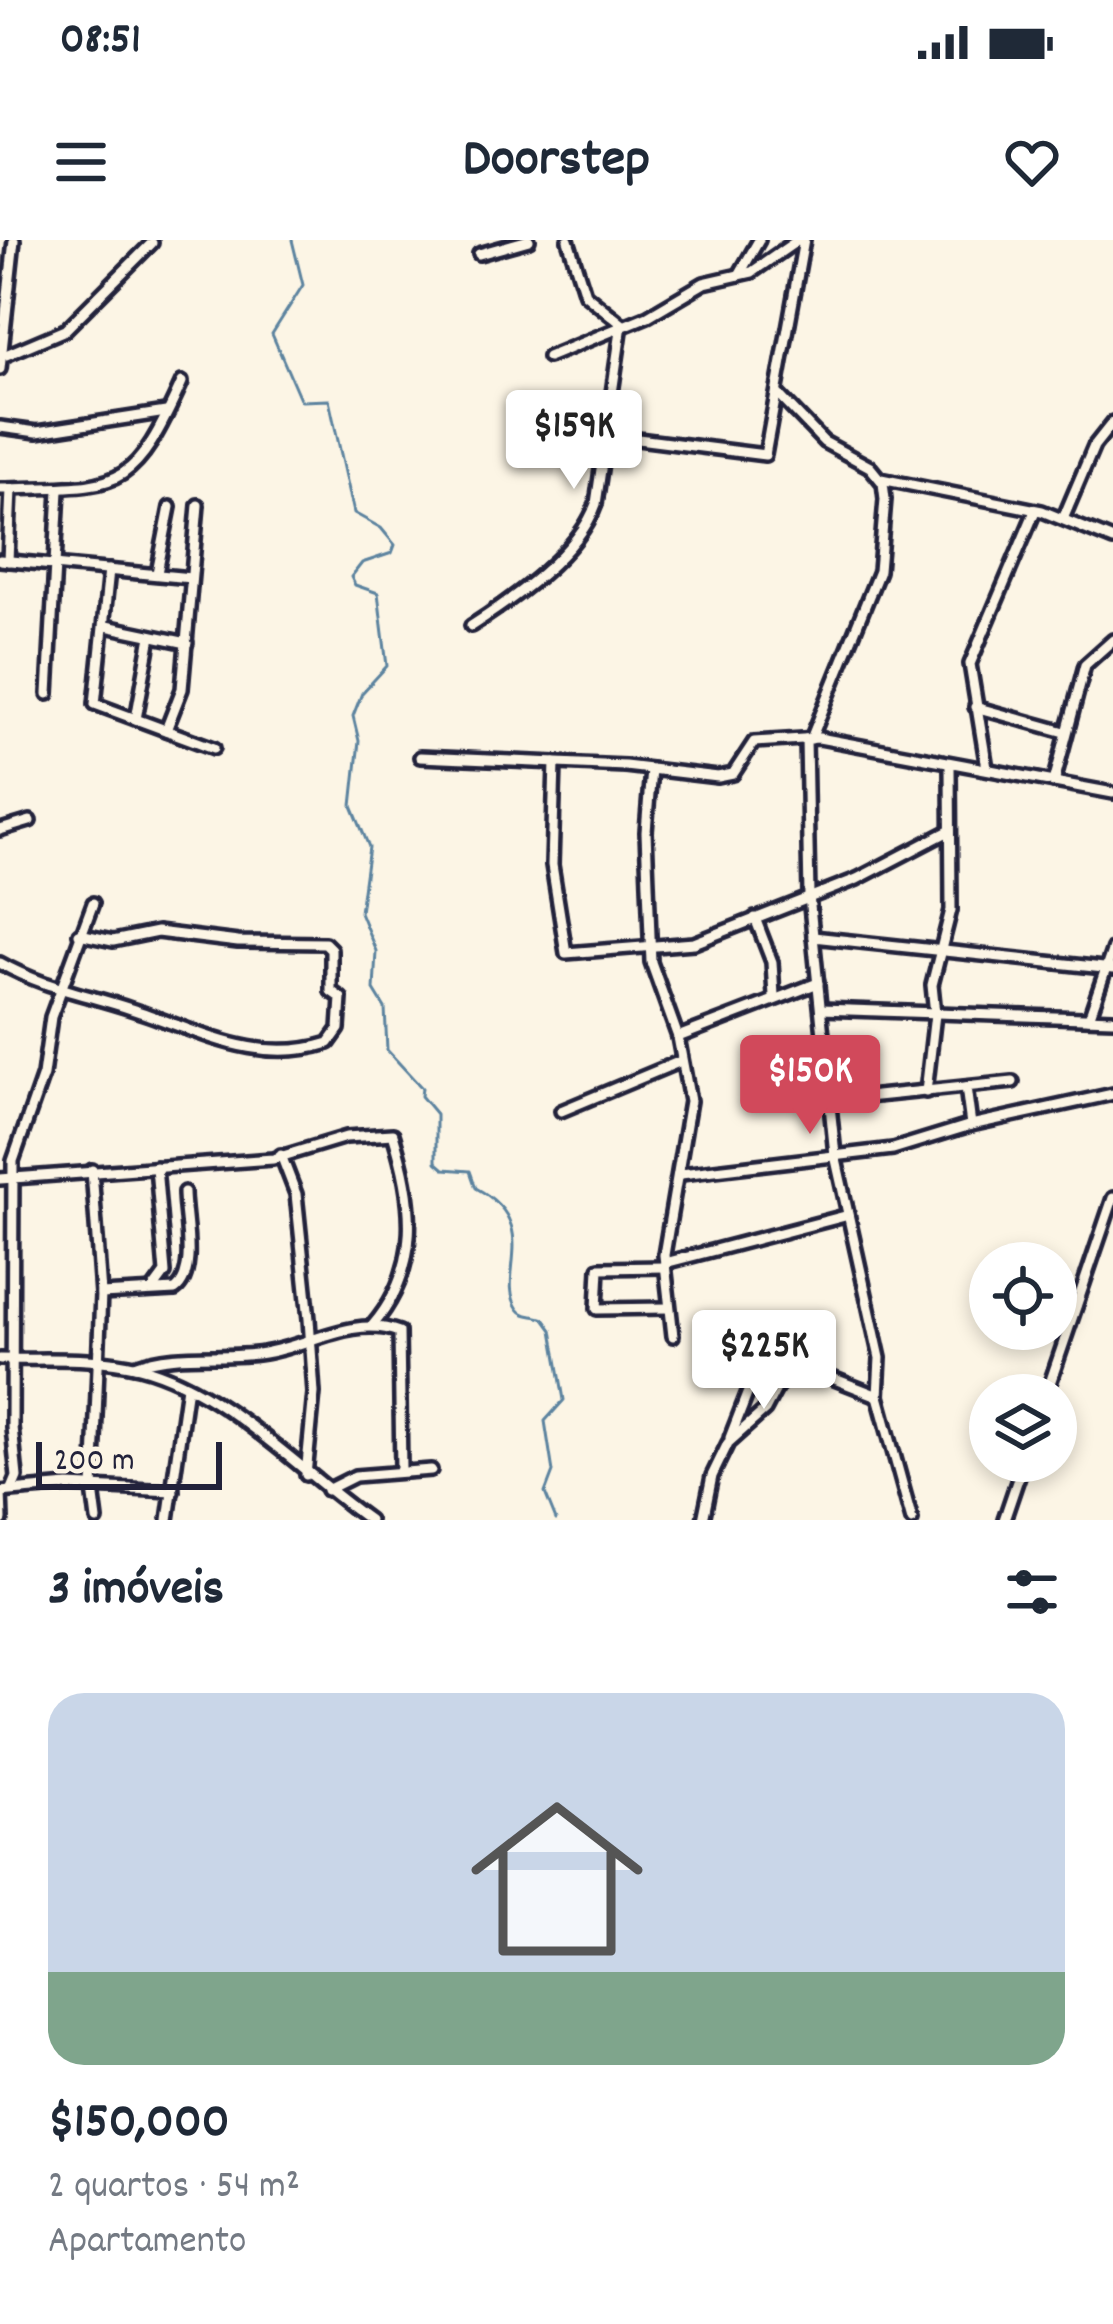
<!DOCTYPE html>
<html lang="pt">
<meta charset="utf-8">
<style>
:root{--surface:#fff;--page:#f2f2f3;--text:#1f2937;--muted:#747a83;--line:#e0e1e3;--accent:#d1495b}
body{margin:0;font-family:Dekko,sans-serif;background:var(--page);color:var(--text);height:100vh;display:flex;flex-direction:column;font-size:45px;white-space:nowrap}
*{box-sizing:border-box;margin:0}
p{font-size:39px;color:var(--muted)}
.icon{flex:none;width:66px;height:66px;fill:none;stroke:currentColor;stroke-width:2;stroke-linecap:round;stroke-linejoin:round}
.map{position:relative;height:1280px;overflow:hidden}
.side{display:flex;flex-direction:column;background:var(--surface);flex:1}
.side>*{flex:none}
.fabs{position:absolute;left:969px;top:1002px;display:grid;gap:24px}
.fabs a{display:grid;place-items:center;width:108px;height:108px;border-radius:50%;background:var(--surface);box-shadow:0 6px 18px #0003;font-size:60px}
.scale{position:absolute;left:36px;bottom:30px;width:186px;box-sizing:border-box;padding-left:12px;border:6px solid #22223b;border-top:0;font-size:33px;line-height:42px;white-space:nowrap;color:#22223b;-webkit-text-stroke:9px #fcf5e5;paint-order:stroke}
.price{position:absolute;translate:-50% -102px;padding:0 27px;border-radius:12px;background:#fff;color:#222;font-size:39px;line-height:78px;filter:drop-shadow(0 3px 6px #0008)}
.price::after{content:'';position:absolute;left:50%;top:72px;width:36px;height:27px;margin-left:-18px;background:inherit;clip-path:polygon(0 0,100% 0,50% 100%)}
.price.on{background:var(--accent);color:#fff}
ul{padding:0;list-style:none}
li{display:grid;align-content:center;gap:24px;height:636px;padding:0 48px}
li+li{border-top:3px solid var(--line)}
li span{display:grid;place-items:center;height:372px;border-radius:36px;color:#555}
li>.icon{margin-inline-start:auto}
span .icon{width:216px;height:216px;fill:#fffc;stroke-width:1}
li b{font-size:51px}
h2{display:flex;justify-content:space-between;align-items:center;height:144px;padding:0 48px;font-size:51px}
.status{display:flex;justify-content:space-between;align-items:center;height:84px;padding:0 60px;background:var(--surface);direction:ltr}
.status svg{height:33px;fill:currentColor}
header{display:flex;justify-content:space-between;align-items:center;height:156px;padding:0 48px;background:var(--surface);font-size:54px;font-weight:700}
.map>svg:first-child{display:block}
.lines{fill:none;stroke-linecap:round;stroke-linejoin:round}
.stream{stroke:#5c839f;stroke-width:3}
.minor-casing{stroke:#22223b;stroke-width:18}
.minor{stroke:#fcf5e5;stroke-width:9}
</style>
<div class="status"><b>08:51</b><svg viewBox="0 0 49 12"><path d="M0 12V9h3v3zM5 12V6h3v6zM10 12V3h3v9zM15 12V0h3v12zM26 1h20v11H26zM47 4h2v5h-2z"/></svg></div>
<header><svg class="icon" aria-label="menu" viewBox="0 0 24 24"><path d="M4 6h16M4 12h16M4 18h16"/></svg>Doorstep<svg class="icon" aria-label="heart" viewBox="0 0 24 24"><path d="M12 20l-8-8c-3-5 5-10 8-4 3-6 11-1 8 4z"/></svg></header>
<div class="map">
<svg width="1113" height="1280" viewBox="0 0 1113 1280">
<rect width="100%" height="100%" fill="#fcf5e5"/>
<filter id="ink" filterUnits="userSpaceOnUse"><feTurbulence type="fractalNoise" baseFrequency=".00833" numOctaves="2"/><feDisplacementMap in="SourceGraphic" scale="24" xChannelSelector="R" yChannelSelector="G"/><feConvolveMatrix kernelMatrix="1 2 1 2 8 2 1 2 1" color-interpolation-filters="sRGB"/></filter>
<g filter="url(#ink)">
<g class="lines">
<path class="stream" d="M292,0L303,45L272,94L301,161L329,160L354,273L381,288L395,305L392,313L362,323L351,337L355,345L378,353L387,426L362,453L353,476L359,501L352,566L369,607L360,672L376,711L374,750L385,768L387,810L422,848L421,856L436,874V922L444,929L470,931L476,948C544,985 495,1036 518,1069C524,1078 535,1074 544,1079L552,1090L564,1160L545,1181L553,1232L545,1253L556,1280"/>
<defs>
<g id="minor">
<path d="M479,14L529,0"/>
<path d="M739,35L759,0"/>
<path d="M6,115L65,90L152,3"/>
<path d="M548,117L648,76L704,43L752,32L798,0"/>
<path d="M0,129L14,0"/>
<path d="M777,153L824,202L870,227L883,243L885,259L879,331L811,499"/>
<path d="M0,187L37,192L166,172"/>
<path d="M606,195L765,215L804,0"/>
<path d="M881,239L1042,271L1113,300"/>
<path d="M0,249C118,245 130,258 182,142"/>
<path d="M1063,279L1094,206L1113,182"/>
<path d="M0,320L191,338"/>
<path d="M8,321L11,249"/>
<path d="M109,330L95,464L214,508"/>
<path d="M157,333L170,267"/>
<path d="M106,386L187,403"/>
<path d="M471,386C513,359 579,313 596,264L622,84L585,54L568,0"/>
<path d="M48,454L59,250"/>
<path d="M975,467L1065,492"/>
<path d="M136,479L151,396"/>
<path d="M166,490L182,449L198,265"/>
<path d="M806,499L809,656L835,915L880,1118L878,1156L912,1280"/>
<path d="M420,517L625,526L718,537L733,534L754,502L819,498L1113,553"/>
<path d="M555,523L552,625L566,713L694,703L857,639L949,591"/>
<path d="M987,528L970,424L1035,271"/>
<path d="M651,529L646,592L651,722L678,797L690,861L664,1015L673,1096"/>
<path d="M1054,542L1085,425L1113,400"/>
<path d="M0,590L30,581"/>
<path d="M755,678L772,722L774,756"/>
<path d="M813,697L1113,729"/>
<path d="M0,723C42,747 86,754 131,769C198,790 256,826 329,803L339,789L341,758L331,751V709L325,703L238,702L157,692L113,701L79,694"/>
<path d="M821,769L1113,779"/>
<path d="M1089,778L1113,708"/>
<path d="M678,797L818,743"/>
<path d="M966,847L971,885"/>
<path d="M926,852L935,774L932,745L951,670L950,526"/>
<path d="M828,861L1013,842"/>
<path d="M561,871L681,821"/>
<path d="M281,915L296,954L309,1079L314,1153L306,1235"/>
<path d="M92,930L101,1054L93,1249L97,1280"/>
<path d="M681,934L893,909L971,885L1113,854"/>
<path d="M0,939L273,919L346,897L393,894C414,961 422,1027 373,1085"/>
<path d="M665,1023L845,976"/>
<path d="M665,1027L599,1028L597,1069L668,1068"/>
<path d="M154,1048L165,1033L156,927"/>
<path d="M101,1054L175,1050C198,1033 184,979 184,952"/>
<path d="M1056,1057L1076,1066"/>
<path d="M0,1119C46,1120 94,1116 139,1127C225,1149 298,1230 369,1280"/>
<path d="M135,1126C176,1110 222,1120 264,1113C308,1106 355,1075 399,1092L401,1230"/>
<path d="M1046,1155L1113,958"/>
<path d="M730,1198L758,1126"/>
<path d="M12,1249L17,1237L12,1187L13,921L43,835L51,777L93,663"/>
<path d="M327,1250L355,1236L431,1230"/>
<path d="M0,1252L68,1246L173,1251"/>
<path d="M1,1252L2,1280"/>
<path d="M168,1280L187,1146"/>
<path d="M703,1280L712,1236L728,1203L765,1170L783,1136L799,1125L878,1156"/>
<path d="M1004,1280L1024,1221"/>
</g>
</defs>
<use href="#minor" class="minor-casing"/>
<use href="#minor" class="minor"/>
</g>
</g>
</svg>
<div class="fabs">
<a><svg class="icon" aria-label="locate" viewBox="0 0 24 24"><circle cx="12" cy="12" r="6"/><path d="M12 2v4M12 18v4M2 12h4M18 12h4"/></svg></a>
<a><svg class="icon" aria-label="layers" viewBox="0 0 24 24"><path d="M12 4l9 5-9 5-9-5zM3 14l9 5 9-5"/></svg></a>
</div>
<div class="scale">200 m</div>
<b class="price" style="left:574px;top:252px">$159K</b>
<b class="price on" style="left:810px;top:897px">$150K</b>
<b class="price" style="left:764px;top:1172px">$225K</b>
</div>
<section class="side">
<h2>3 imóveis<svg class="icon" aria-label="filters" viewBox="0 0 24 24"><path d="M4 7h16M4 17h16"/><circle cx="9" cy="7" r="2"/><circle cx="15" cy="17" r="2"/></svg></h2>
<ul>
<li><span style="background:linear-gradient(#c9d6e8 75%,#7fa58c 0)"><svg class="icon" aria-label="home" viewBox="0 0 24 24"><path d="M3 11l9-7 9 7M6 9v11h12V9"/></svg></span><div><b>$150,000</b><p>2 quartos · 54 m²</p><p>Apartamento</p></div></li>
</ul>
</section>
